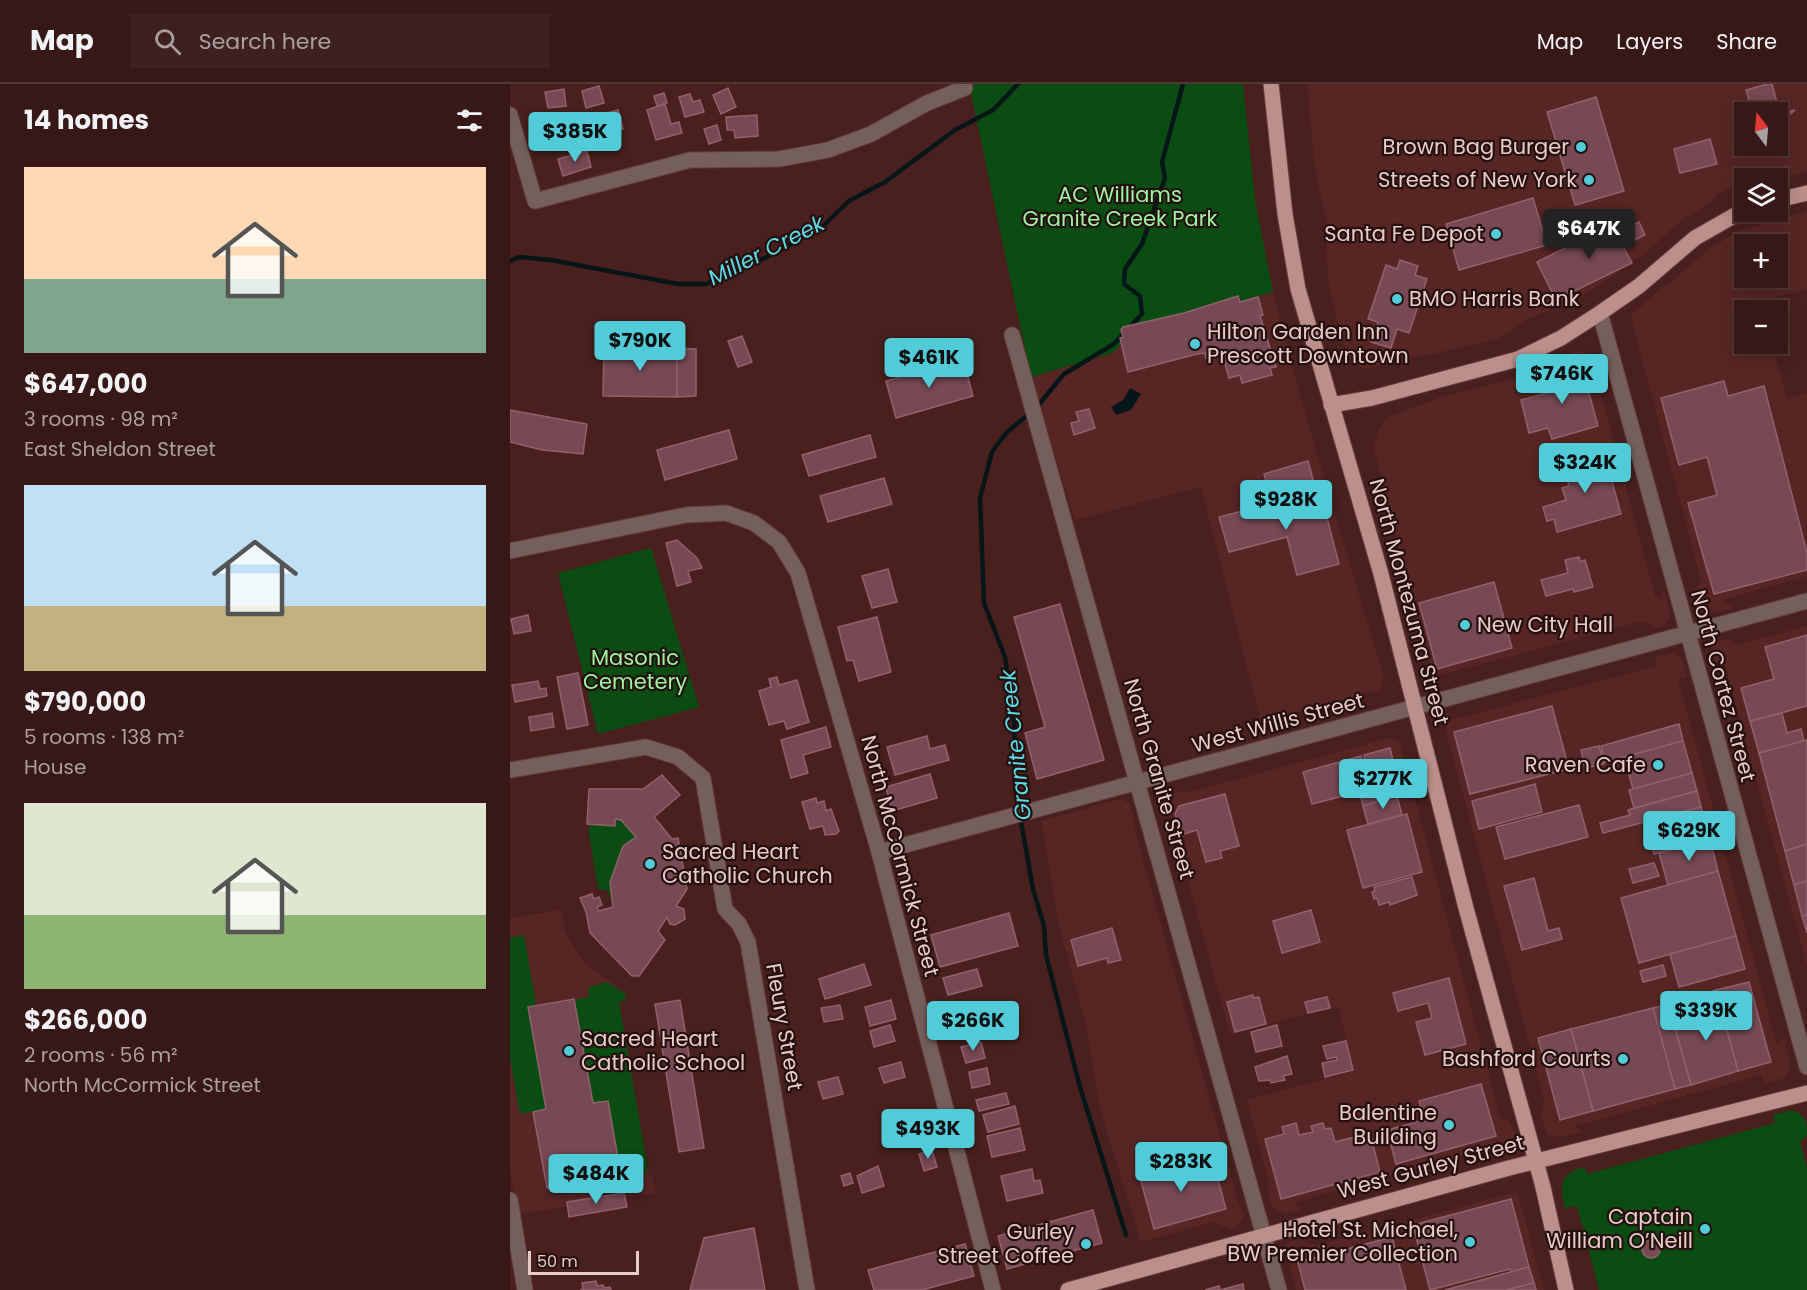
<!DOCTYPE html>
<meta charset="utf-8">
<style>
:root{--surface:#371816;--page:#3e211f;--text:#f1f3f6;--muted:#aaa0a1;--line:#513735;--accent:#52cbd8}
body{margin:0;font-family:Poppins,sans-serif;background:var(--page);color:var(--text);height:100vh;display:flex;flex-direction:column;font-size:22px;white-space:nowrap}
*{box-sizing:border-box;margin:0}
p{font-size:20px;color:var(--muted)}
.icon{flex:none;width:33px;height:33px;fill:none;stroke:currentColor;stroke-width:2;stroke-linecap:round;stroke-linejoin:round}
.map{position:relative;flex:1;overflow:hidden}
.side{display:flex;flex-direction:column;background:var(--surface);width:510px}
.side>*{flex:none}
.needle{width:39px;rotate:344deg}
.fabs{position:absolute;left:1224px;top:18px;display:grid;gap:12px}
.fabs a{display:grid;place-items:center;width:54px;height:54px;border-radius:0px;background:var(--surface);box-shadow:0 3px 15px #0003,0 0 0 2px var(--line);font-size:30px}
.scale{position:absolute;left:18px;bottom:15px;width:111px;box-sizing:border-box;padding-left:6px;border:3px solid #e7cbc8;border-top:0;font-size:16px;line-height:21px;white-space:nowrap;color:#e7cbc8;-webkit-text-stroke:4px #23100f;paint-order:stroke}
.price{position:absolute;translate:-50% -51px;padding:0 14px;border-radius:6px;background:var(--accent);color:#111;font-size:20px;line-height:39px;filter:drop-shadow(0 2px 3px #0008)}
.price::after{content:'';position:absolute;left:50%;top:36px;width:18px;height:14px;margin-left:-9px;background:inherit;clip-path:polygon(0 0,100% 0,50% 100%)}
.price.on{background:#222;color:#fff}
ul{padding:0;list-style:none}
li{display:grid;align-content:center;gap:12px;height:318px;padding:0 24px}
li span{display:grid;place-items:center;height:186px;border-radius:0px;color:#555}
li>.icon{margin-inline-start:auto}
span .icon{width:108px;height:108px;fill:#fffc;stroke-width:1}
li b{font-size:26px}
h2{display:flex;justify-content:space-between;align-items:center;height:72px;padding:0 24px;font-size:26px}
header{display:flex;align-items:center;gap:36px;box-sizing:border-box;height:84px;padding:0 30px;background:var(--surface);border-bottom:2px solid var(--line)}
header strong{font-size:28px}
nav{display:flex;gap:33px;margin-inline-start:auto;font-size:21px}
.search{width:420px;height:54px;background:var(--page);display:flex;align-items:center;gap:15px;box-sizing:border-box;padding:0 21px;border-radius:0px;color:var(--muted);font-size:22px}
main{display:flex;flex:1;min-height:0}
.map>svg:first-child{display:block}
.built{fill:#572624;fill-rule:evenodd}
.green{fill:#0a4c12}
.water{fill:#061618}
.lines{fill:none;stroke-linecap:round;stroke-linejoin:round}
.stream{stroke:#061618;stroke-width:4.5}
.building{fill:#774954;stroke:#91616c;stroke-width:1.5}
.minor-casing{stroke:#653f3c;stroke-width:17}
.major-casing{stroke:#653f3c;stroke-width:17}
.minor{stroke:#755f5d;stroke-width:15}
.major{stroke:#bb8f8b;stroke-width:15}
.poi-dot{fill:#52cbd8;stroke:#23100f;stroke-width:2}
.labels{text-anchor:middle;stroke-width:4.5;stroke-linejoin:round;paint-order:stroke}
.poi-label{font-size:21px;fill:#e7cbc8;stroke:#23100f;text-anchor:end}
.park-label{font-size:21px;fill:#9ef49f;stroke:#23100f}
.street-label{font-size:21px;fill:#e7cbc8;stroke:#23100f}
.water-label{font-size:22px;font-style:italic;fill:#5adbe8;stroke:#23100f}
</style>
<header>
<strong>Map</strong>
<div class="search"><svg class="icon" aria-label="search" viewBox="0 0 24 24"><circle cx="10" cy="10" r="6"/><path d="M15 15l6 6"/></svg>Search here</div>
<nav><a>Map</a><a>Layers</a><a>Share</a></nav>
</header>
<main>
<section class="side">
<h2>14 homes<svg class="icon" aria-label="filters" viewBox="0 0 24 24"><path d="M4 7h16M4 17h16"/><circle cx="9" cy="7" r="2"/><circle cx="15" cy="17" r="2"/></svg></h2>
<ul>
<li><span style="background:linear-gradient(#ffd9b3 60%,#7fa58c 0)"><svg class="icon" aria-label="home" viewBox="0 0 24 24"><path d="M3 11l9-7 9 7M6 9v11h12V9"/></svg></span><div><b>$647,000</b><p>3 rooms · 98 m²</p><p>East Sheldon Street</p></div></li>
<li><span style="background:linear-gradient(#bfe0f5 65%,#c2b280 0)"><svg class="icon" aria-label="home" viewBox="0 0 24 24"><path d="M3 11l9-7 9 7M6 9v11h12V9"/></svg></span><div><b>$790,000</b><p>5 rooms · 138 m²</p><p>House</p></div></li>
<li><span style="background:linear-gradient(#dfe7d0 60%,#8fb573 0)"><svg class="icon" aria-label="home" viewBox="0 0 24 24"><path d="M3 11l9-7 9 7M6 9v11h12V9"/></svg></span><div><b>$266,000</b><p>2 rooms · 56 m²</p><p>North McCormick Street</p></div></li>
</ul>
</section>
<div class="map">
<svg width="1297" height="1206" viewBox="0 0 1297 1206">
<rect width="100%" height="100%" fill="#49201d"/>
<g class="built">
<path d="M797,0H1297V87L1268,95L1234,94V100L1207,110L1202,117L1172,136L1134,170L1063,219L1044,223L1006,241L1001,248L984,256L855,285L841,277L833,259L819,202L816,162L818,144L805,85ZM1234,28H1268V62H1234Z"/>
<path d="M1297,127V205L1251,217L1253,226H1234V260H1262L1277,314L1297,309V492L1212,516L1223,524L1202,529L1189,521L1186,508L1191,496L1121,234L1123,229L1200,165L1226,148ZM1234,160H1268V194H1234Z"/>
<path d="M763,208L792,319L874,594L870,606L751,638L691,403L565,436L521,293L602,269L627,246Z"/>
<path d="M1065,268H1074L1081,272L1145,512L1149,514L1154,506L1160,529L1159,536L1154,542L1146,544L1133,537L934,590H921L864,364L869,344L878,333L932,313L1004,295Z"/>
<path d="M1297,542V881L1215,581L1206,578L1202,566L1208,557L1217,555L1226,561Z"/>
<path d="M1162,569L1172,575L1177,592L1168,595L1267,962L1274,953L1280,979L1278,989L1275,994L1254,1000L1251,991L1065,1042L1072,1048L1050,1053L1040,1052L1036,1048L1031,1031L1034,1016L936,646L937,639L941,636L1147,582L1145,574Z"/>
<path d="M880,654L890,659L990,1034L1000,1037L1005,1050L998,1065L982,1069L973,1066L786,1118L787,1123L794,1126L776,1130L762,1123L758,1109L759,1099L737,1016L844,987L828,922L720,950L655,713L670,707L679,708Z"/>
<path d="M610,715L620,719L624,734L623,740L729,1121L734,1130L727,1143L721,1145L703,1138L631,1158L590,1025L576,941L548,837L531,737Z"/>
<path d="M51,826L55,848L75,879L115,909L116,916L109,918L138,1089L142,1093L145,1109L8,1130L0,1083V834Z"/>
<path d="M1003,1109L1008,1111L1034,1206H786L775,1164L778,1158L787,1156L807,1161Z"/>
</g>
<g class="green">
<path d="M459,0H733L745,116L763,208L627,246L602,269L521,293Z"/>
<path d="M141,464L189,623L88,650L48,489Z"/>
<path d="M105,735L111,736L126,753C105,768 100,793 102,818L98,807L88,805L79,749L80,740L104,742Z"/>
<path d="M14,851L26,921L18,923L36,1025L10,1030L0,974V854Z"/>
<path d="M96,898L115,909L116,916L109,918L138,1086L111,1091L98,1017L83,1019L65,916L79,913L78,904Z"/>
<path d="M1282,1026C1297,1031 1297,1038 1297,1052L1290,1058L1297,1084V1206H1089L1067,1122L1055,1124C1050,1102 1049,1089 1075,1083L1077,1090L1265,1039L1263,1031Z"/>
</g>
<path class="water" d="M620,304L631,310L621,326L606,331L601,323L613,316Z"/>
<g class="lines">
<g class="stream">
<path d="M0,177L10,173L41,176L168,200H196L257,173L311,144L339,117L375,98L445,46L483,26L508,0"/>
<path d="M526,324L554,290L604,260L632,230L630,212L614,200L615,185L632,160L655,94L652,78L673,0"/>
<path d="M520,329L496,349L482,368L470,414L474,519L495,573L504,630L505,704L523,805L534,842L536,871L570,1003L616,1151"/>
</g>
</g>
<g class="building">
<path d="M1257,0H1262L1270,30L1285,26L1268,41V28H1242L1236,6Z"/>
<path d="M89,2L94,19L76,24L72,7Z"/>
<path d="M218,4L226,23L211,30L203,11Z"/>
<path d="M54,5L56,22L38,24L35,8Z"/>
<path d="M154,9L157,19L147,22L144,12Z"/>
<path d="M180,10L183,18L190,16L194,28L175,33L169,13Z"/>
<path d="M1086,13L1114,107L1065,121L1037,28Z"/>
<path d="M155,20L161,40L169,38L172,49L146,56L137,26Z"/>
<path d="M108,26L113,45L43,65L37,46Z"/>
<path d="M247,31L248,52L225,54L224,46H217L216,33Z"/>
<path d="M207,41L211,56L199,60L194,45Z"/>
<path d="M1200,55L1207,80L1170,89L1164,65Z"/>
<path d="M77,67L81,83L53,92L48,75Z"/>
<path d="M1023,114L1037,161L949,186L936,140Z"/>
<path d="M1129,138L1135,151L1113,162L1122,179L1046,216L1027,178L1103,140L1107,149Z"/>
<path d="M890,176L908,182L905,191L917,195L899,249L887,245L881,264L861,258L868,238L858,235L876,181L887,185Z"/>
<path d="M728,212L730,218L748,213L753,231L750,232L766,283L760,284L762,291L732,299L730,291L719,294L711,266L709,267L710,271L696,274L695,269L687,270L618,288L610,254L613,253L611,246L613,243L674,229Z"/>
<path d="M232,252L242,278L228,283L218,257Z"/>
<path d="M94,263L167,264V313L93,312Z"/>
<path d="M167,264L186,265V312L167,313Z"/>
<path d="M1065,274L1070,276L1088,342L1042,355L1038,344L1019,349L1011,316L1047,306L1043,290Z"/>
<path d="M453,275L463,312L386,334L376,297Z"/>
<path d="M1214,297L1218,312L1254,302L1297,469V486L1204,510L1178,419L1207,411L1197,373L1169,381L1151,314Z"/>
<path d="M579,325L585,344L564,351L561,339L569,337L566,328Z"/>
<path d="M0,326L77,340L73,370L32,366L0,358Z"/>
<path d="M219,346L227,375L155,396L147,366Z"/>
<path d="M360,351L366,373L299,392L292,371Z"/>
<path d="M1093,365L1111,430L1047,448L1044,435L1037,437L1033,423L1056,416L1052,404L1059,402L1056,390L1061,389L1057,375Z"/>
<path d="M798,377L804,399L760,411L754,390Z"/>
<path d="M374,394L382,420L318,438L310,412Z"/>
<path d="M810,407L829,480L787,491L777,453L719,468L709,433Z"/>
<path d="M167,456L187,474L192,484L178,487L181,498L167,502L156,459Z"/>
<path d="M1069,473L1070,478L1075,476L1083,503L1064,508L1063,505L1036,512L1031,496L1058,489L1055,476Z"/>
<path d="M378,485L387,518L362,524L352,492Z"/>
<path d="M984,498L1002,564L927,585L909,519Z"/>
<path d="M550,520L594,676L527,695L515,649L535,643L504,533Z"/>
<path d="M18,531L21,547L4,550L1,535Z"/>
<path d="M367,533L381,588L349,597L343,576L337,577L328,543Z"/>
<path d="M1297,551V622L1240,637L1231,604L1264,595L1255,563Z"/>
<path d="M68,589L78,641L57,645L47,593Z"/>
<path d="M267,593L269,601L287,596L299,638L277,645L274,637L259,641L249,607L261,603L259,595Z"/>
<path d="M28,597L30,605L36,604L37,612L5,618L2,601Z"/>
<path d="M1042,622L1059,685L960,710L944,648Z"/>
<path d="M42,629L44,643L21,647L19,633Z"/>
<path d="M1272,629L1277,649L1291,645L1294,657L1249,669L1240,637Z"/>
<path d="M1169,640L1173,657L1095,678L1091,662Z"/>
<path d="M316,643L321,663L293,671L298,689L281,694L271,656Z"/>
<path d="M417,652L420,665L435,661L439,676L385,691L377,663Z"/>
<path d="M1297,656V760L1275,767L1249,669Z"/>
<path d="M1173,657L1182,689L1123,705L1114,673Z"/>
<path d="M1089,662L1094,680L1075,684L1071,666Z"/>
<path d="M880,664L888,697L860,705L852,678L855,677L854,671Z"/>
<path d="M851,672L860,705L802,720L793,688Z"/>
<path d="M1182,689L1187,707L1124,724L1119,706Z"/>
<path d="M420,690L427,714L382,727L376,703Z"/>
<path d="M152,691L170,711L144,733L162,755L168,754L177,805L166,822L174,825L175,835L165,841L160,840L157,833L148,847L155,856L129,892H122L80,849L76,828L70,814L82,810L84,815L89,813L92,821L87,823L89,827L103,823L100,798L113,762L126,753L111,736L105,735V742L77,740L79,705H133Z"/>
<path d="M888,697L892,711L853,722L849,708Z"/>
<path d="M1025,700L1032,728L969,745L962,717Z"/>
<path d="M1187,707L1191,723L1093,749L1090,739L1120,731L1118,726Z"/>
<path d="M715,710L729,762L710,767L712,774L696,778L687,746L671,751L665,730L669,722Z"/>
<path d="M887,712L892,731L858,740L853,722Z"/>
<path d="M306,714L307,719L314,717L316,727L321,725L329,747L326,750L315,751L313,742L300,745L292,718Z"/>
<path d="M1069,721L1078,753L995,775L986,743Z"/>
<path d="M1191,723L1200,755L1144,770L1135,738Z"/>
<path d="M897,730L912,788L853,804L837,746Z"/>
<path d="M1200,755L1208,787L1158,801L1149,769Z"/>
<path d="M1297,760V797L1284,801L1275,767Z"/>
<path d="M1144,779L1149,792L1123,799L1119,785Z"/>
<path d="M1208,787L1226,852L1129,879L1111,814Z"/>
<path d="M902,793L907,811L880,821L879,818L869,821L867,814L864,815L862,808L865,807L864,803Z"/>
<path d="M1024,794L1038,847L1049,844L1052,855L1012,866L994,802Z"/>
<path d="M1297,797V831L1292,832L1284,801Z"/>
<path d="M801,826L810,858L772,869L763,837Z"/>
<path d="M499,829L508,862L430,883L421,851Z"/>
<path d="M1297,831V849L1292,832Z"/>
<path d="M602,844L611,876L598,879L597,874L568,882L561,856Z"/>
<path d="M1226,852L1235,885L1169,903L1160,870Z"/>
<path d="M354,880L361,901L315,915L309,895Z"/>
<path d="M1153,881L1156,892L1133,898L1130,887Z"/>
<path d="M467,885L472,902L438,911L433,894Z"/>
<path d="M939,894L956,960L915,971L906,938L922,934L918,919L888,927L883,909Z"/>
<path d="M1239,898L1261,978L1228,987L1206,906Z"/>
<path d="M1206,906L1228,987L1181,1001L1164,941L1189,934L1183,913Z"/>
<path d="M743,911V914L749,913L756,940L725,948L717,918Z"/>
<path d="M817,913L820,924L798,929L795,918Z"/>
<path d="M64,915L83,1019L98,1017L111,1091L37,1104L23,1028L36,1025L18,923Z"/>
<path d="M170,916L194,1064L169,1068L145,920Z"/>
<path d="M381,916L386,935L360,942L355,923Z"/>
<path d="M1158,920L1181,1001L1165,1005L1143,924Z"/>
<path d="M330,921L333,935L314,938L311,924Z"/>
<path d="M466,924L472,945L449,951L443,931Z"/>
<path d="M1143,924L1165,1005L1083,1027L1061,945Z"/>
<path d="M380,941L385,957L364,963L360,947Z"/>
<path d="M767,941L772,962L746,968L741,948Z"/>
<path d="M1061,945L1083,1027L1050,1036L1028,954Z"/>
<path d="M836,957L843,986L815,993L812,979L827,976L826,973L817,975L813,962Z"/>
<path d="M471,958L475,974L456,979L451,963Z"/>
<path d="M777,972L782,990L773,992L775,996L761,999L760,996L749,997L745,983Z"/>
<path d="M391,978L395,993L374,999L369,984Z"/>
<path d="M477,984L480,1000L462,1004L459,988Z"/>
<path d="M328,993L333,1010L313,1015L308,998Z"/>
<path d="M971,1000L986,1052L886,1080L877,1046L914,1036L909,1017Z"/>
<path d="M496,1009L499,1020L469,1027L466,1016Z"/>
<path d="M505,1022L509,1040L478,1048L473,1031Z"/>
<path d="M786,1039L789,1051L803,1048L801,1042L813,1039L815,1045L821,1044L825,1058L860,1049L870,1088L771,1115L755,1055L774,1050L772,1043Z"/>
<path d="M510,1044L515,1066L482,1073L477,1052Z"/>
<path d="M422,1066L427,1083L414,1087L409,1070Z"/>
<path d="M664,1077L667,1087L703,1077L716,1125L644,1145L628,1086Z"/>
<path d="M368,1082L374,1102L352,1109L347,1092Z"/>
<path d="M522,1085L524,1097L530,1096L533,1109L497,1117L491,1092Z"/>
<path d="M340,1089L343,1099L334,1102L331,1092Z"/>
<path d="M114,1109L117,1123L59,1133L57,1118Z"/>
<path d="M1001,1115L1019,1183L1001,1188L1000,1185L920,1206L903,1141Z"/>
<path d="M583,1126L592,1159L497,1185L488,1152Z"/>
<path d="M244,1144L255,1206H180L194,1154Z"/>
<path d="M882,1153L896,1206H795L788,1178Z"/>
<circle cx="1141" cy="1165" r="9"/>
<path d="M455,1160L464,1192L412,1206H364L358,1186Z"/>
<path d="M1019,1183L1024,1199L996,1206H935Z"/>
<path d="M86,1197L87,1202L93,1201L94,1204L100,1203L101,1206H70L73,1205L72,1199Z"/>
<path d="M1024,1199L1026,1206H1001L1000,1205Z"/>
<path d="M733,1200L734,1206H695L709,1202L710,1206Z"/>
</g>
<g class="lines">
<defs>
<g id="minor">
<path d="M0,31L25,117L180,76L269,75L318,66L361,50L417,19L455,4"/>
<path d="M1090,229L1297,983"/>
<path d="M502,251L769,1206"/>
<path d="M0,467L176,431L216,429L244,439L269,458L288,489L369,768L483,1206"/>
<path d="M0,686L136,663L168,673L193,694L215,825L229,840L238,858L297,1206"/>
<path d="M369,768L1297,517"/>
<path d="M0,1116L15,1206"/>
</g>
<g id="major">
<path d="M761,0L775,130L788,205L871,490L956,824L1033,1103L1056,1206"/>
<path d="M1268,116L1297,109"/>
<path d="M821,321L862,314L1008,275L1051,254L1090,229L1129,202L1185,154L1234,126"/>
<path d="M558,1206L999,1084L1297,1009"/>
</g>
</defs>
<use href="#minor" class="minor-casing"/>
<use href="#major" class="major-casing"/>
<use href="#minor" class="minor"/>
<use href="#major" class="major"/>
</g>
<g class="poi-dot">
<circle cx="1071" cy="63" r="6"/>
<circle cx="1079" cy="96" r="6"/>
<circle cx="986" cy="150" r="6"/>
<circle cx="887" cy="215" r="6"/>
<circle cx="685" cy="260" r="6"/>
<circle cx="955" cy="541" r="6"/>
<circle cx="1148" cy="681" r="6"/>
<circle cx="140" cy="780" r="6"/>
<circle cx="59" cy="967" r="6"/>
<circle cx="1113" cy="975" r="6"/>
<circle cx="939" cy="1041" r="6"/>
<circle cx="1195" cy="1145" r="6"/>
<circle cx="960" cy="1158" r="6"/>
<circle cx="576" cy="1160" r="6"/>
</g>
<g class="labels">
<g class="poi-label">
<text x="1059" y="70">Brown Bag Burger</text>
<text x="1067" y="103">Streets of New York</text>
<text x="974" y="157">Santa Fe Depot</text>
<text x="899" y="222" text-anchor="start">BMO Harris Bank</text>
<text x="697" y="255" text-anchor="start">Hilton Garden Inn<tspan x="697" dy="24">Prescott Downtown</tspan></text>
<text x="967" y="548" text-anchor="start">New City Hall</text>
<text x="1136" y="688">Raven Cafe</text>
<text x="152" y="775" text-anchor="start">Sacred Heart<tspan x="152" dy="24">Catholic Church</tspan></text>
<text x="71" y="962" text-anchor="start">Sacred Heart<tspan x="71" dy="24">Catholic School</tspan></text>
<text x="1101" y="982">Bashford Courts</text>
<text x="927" y="1036">Balentine<tspan x="927" dy="24">Building</tspan></text>
<text x="1183" y="1140">Captain<tspan x="1183" dy="24">William O’Neill</tspan></text>
<text x="948" y="1153">Hotel St. Michael,<tspan x="948" dy="24">BW Premier Collection</tspan></text>
<text x="564" y="1155">Gurley<tspan x="564" dy="24">Street Coffee</tspan></text>
</g>
<g class="park-label">
<text x="610" y="118">AC Williams<tspan x="610" dy="24">Granite Creek Park</tspan></text>
<text x="125" y="581">Masonic<tspan x="125" dy="24">Cemetery</tspan></text>
</g>
<g class="street-label">
<text transform="translate(899 518) rotate(75)" y="7">North Montezuma Street</text>
<text transform="translate(1213 602) rotate(75)" y="7">North Cortez Street</text>
<text transform="translate(768 639) rotate(-15)" y="7">West Willis Street</text>
<text transform="translate(649 695) rotate(74)" y="7">North Granite Street</text>
<text transform="translate(390 772) rotate(75)" y="7">North McCormick Street</text>
<text transform="translate(274 943) rotate(80)" y="7">Fleury Street</text>
<text transform="translate(921 1083) rotate(-15)" y="7">West Gurley Street</text>
</g>
<g class="water-label">
<text transform="translate(256 166) rotate(-27)" y="8">Miller Creek</text>
<text transform="translate(505 661) rotate(-96)" y="8">Granite Creek</text>
</g>
</g>
</svg>
<div class="fabs">
<a><svg class="needle" viewBox="-14 -14 28 28"><path d="M0-13l5 13h-10z" fill="#e53935"/><path d="M0 13l5-13h-10z" fill="#aaa0a1"/></svg></a>
<a><svg class="icon" aria-label="layers" viewBox="0 0 24 24"><path d="M12 4l9 5-9 5-9-5zM3 14l9 5 9-5"/></svg></a>
<a>+</a>
<a>−</a>
</div>
<div class="scale">50 m</div>
<b class="price" style="left:65px;top:79px">$385K</b>
<b class="price on" style="left:1079px;top:176px">$647K</b>
<b class="price" style="left:130px;top:288px">$790K</b>
<b class="price" style="left:419px;top:305px">$461K</b>
<b class="price" style="left:1052px;top:321px">$746K</b>
<b class="price" style="left:1075px;top:410px">$324K</b>
<b class="price" style="left:776px;top:447px">$928K</b>
<b class="price" style="left:873px;top:726px">$277K</b>
<b class="price" style="left:1179px;top:778px">$629K</b>
<b class="price" style="left:1196px;top:958px">$339K</b>
<b class="price" style="left:463px;top:968px">$266K</b>
<b class="price" style="left:418px;top:1076px">$493K</b>
<b class="price" style="left:671px;top:1109px">$283K</b>
<b class="price" style="left:86px;top:1121px">$484K</b>
</div>
</main>
